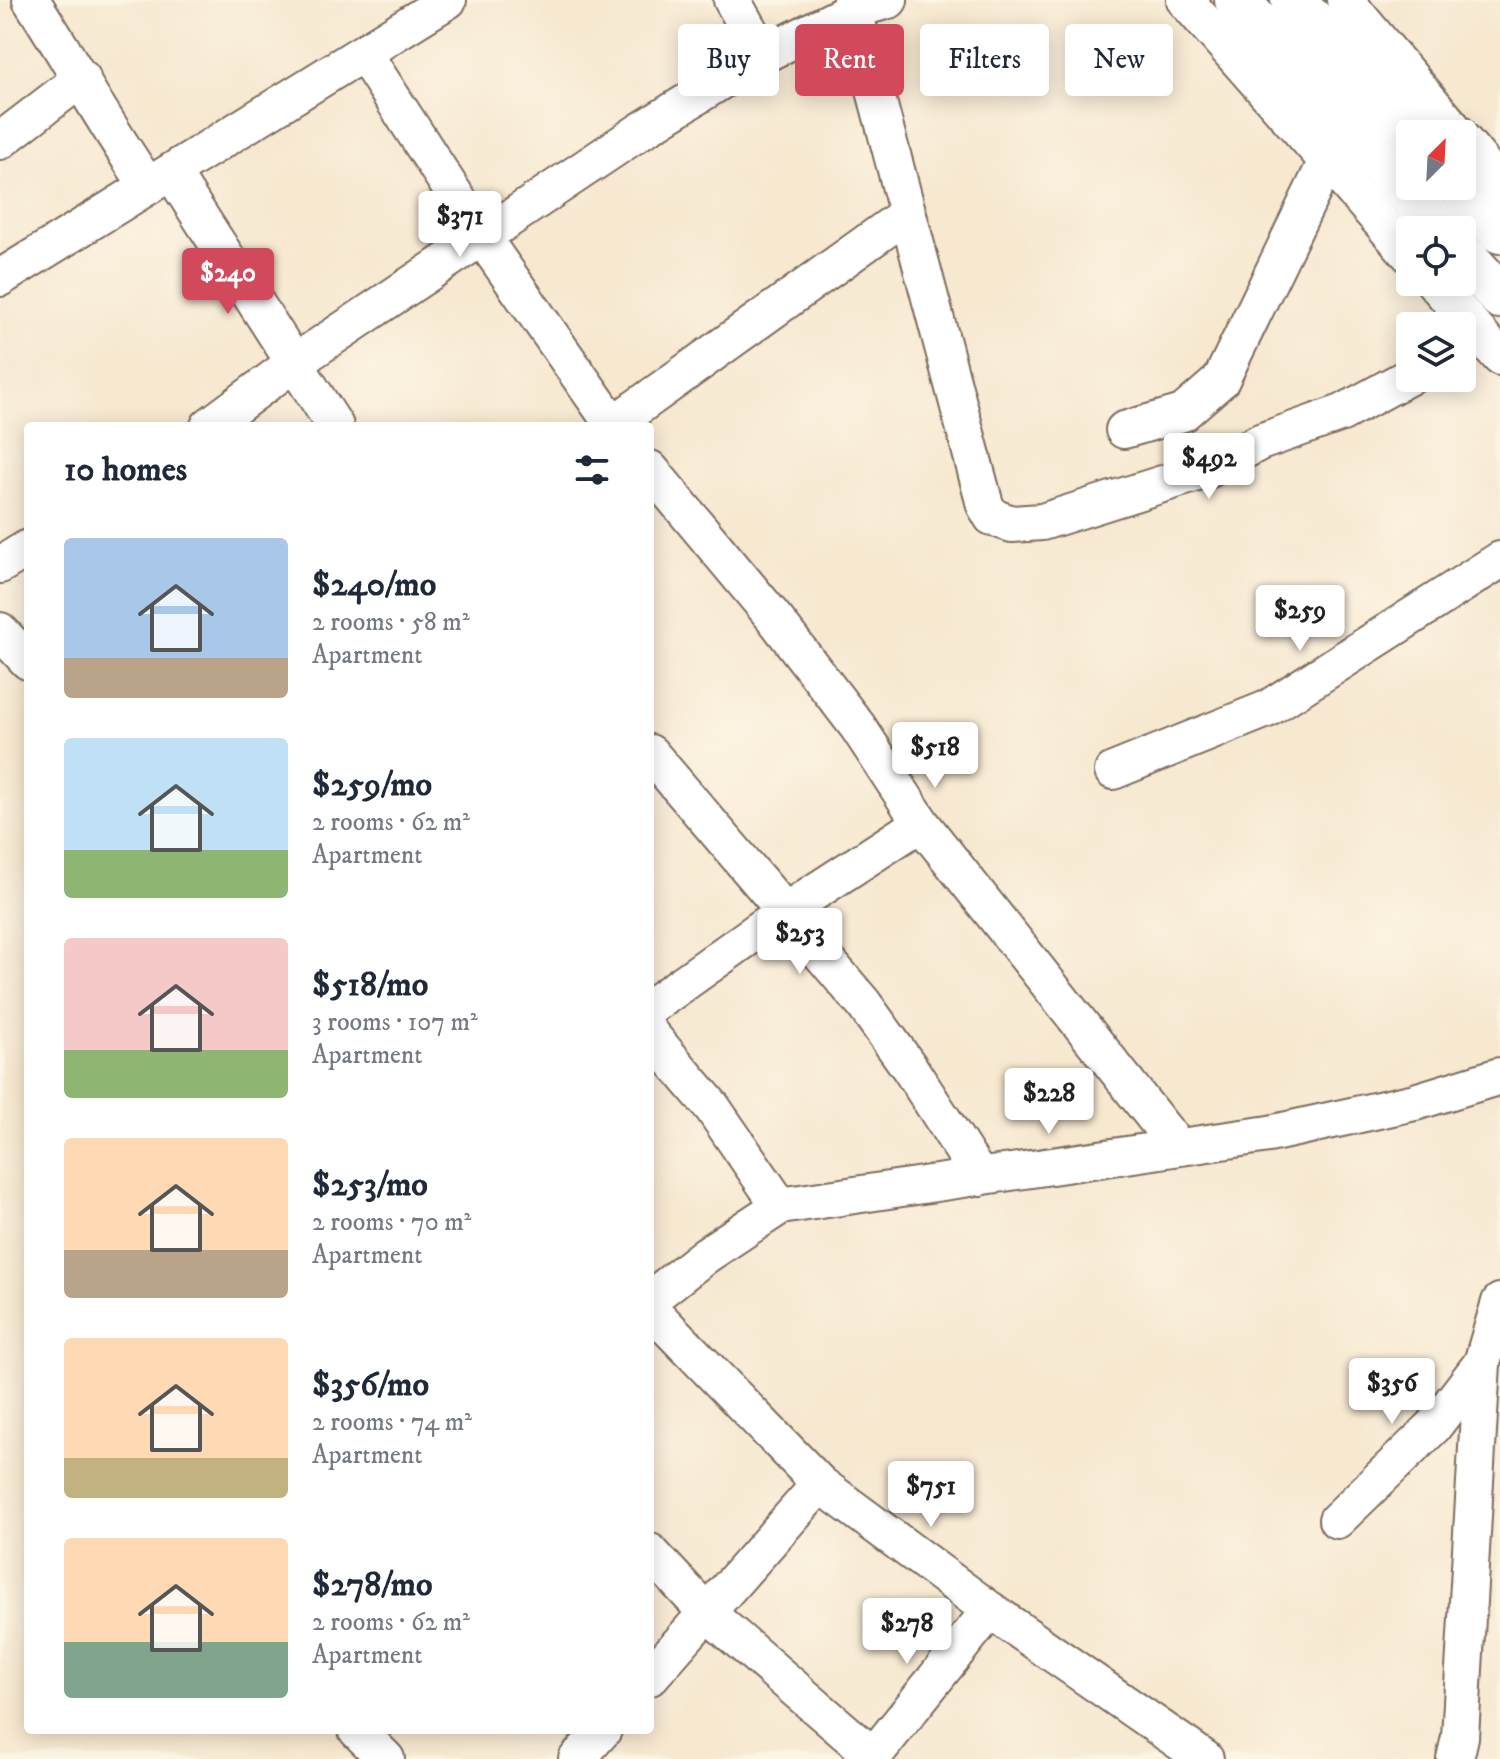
<!DOCTYPE html>
<meta charset="utf-8">
<style>
:root{--surface:#fff;--page:#f2f2f3;--text:#1f2937;--muted:#747a83;--accent:#d1495b}
body{margin:0;font-family:"IM FELL DW Pica",serif;background:var(--page);color:var(--text);height:100vh;display:flex;flex-direction:column;font-size:30px;white-space:nowrap}
*{box-sizing:border-box;margin:0}
p{font-size:26px;color:var(--muted)}
.icon{flex:none;width:44px;height:44px;fill:none;stroke:currentColor;stroke-width:2;stroke-linecap:round;stroke-linejoin:round}
.map{position:relative;flex:1;overflow:hidden}
.drawer{position:absolute;left:24px;top:422px;width:630px;height:1312px;display:flex;flex-direction:column;background:var(--surface);border-radius:8px;box-shadow:0 4px 20px #0003}
.drawer>*{flex:none}
.top-card{position:absolute;left:678px;top:24px;width:702px;height:72px;display:flex;gap:16px}
.needle{width:52px;rotate:24deg}
.fabs{position:absolute;left:1396px;top:120px;display:grid;gap:16px}
.fabs a{display:grid;place-items:center;width:80px;height:80px;border-radius:8px;background:var(--surface);box-shadow:0 4px 20px #0003;font-size:40px}
.price{position:absolute;translate:-50% -68px;padding:0 18px;border-radius:8px;background:#fff;color:#222;font-size:26px;line-height:52px;filter:drop-shadow(0 2px 4px #0008)}
.price::after{content:'';position:absolute;left:50%;top:48px;width:24px;height:18px;margin-left:-12px;background:inherit;clip-path:polygon(0 0,100% 0,50% 100%)}
.price.current{background:var(--accent);color:#fff}
ul{padding:0;list-style:none}
li{display:flex;align-items:center;gap:24px;height:200px;padding:0 40px}
li span{display:grid;place-items:center;flex:none;width:224px;height:160px;border-radius:8px;color:#555}
li>.icon{margin-inline-start:auto}
span .icon{width:96px;height:96px;fill:#fffc;stroke-width:1}
li b{font-size:34px}
h2{display:flex;justify-content:space-between;align-items:center;height:96px;padding:0 40px;font-size:34px}
.tag{padding:0 28px;border-radius:8px;background:var(--surface);box-shadow:0 4px 20px #0003;font-size:28px;line-height:72px}
.tag.current{background:var(--accent);color:#fff}
.map>svg:first-child{display:block}
.lines{fill:none;stroke-linecap:round;stroke-linejoin:round}
.minor-casing{stroke:#7d6c5c;stroke-width:40}
.highway-casing{stroke:#7d6c5c;stroke-width:48}
.minor{stroke:#fff;stroke-width:36}
.highway{stroke:#fff;stroke-width:44}
</style>
<div class="map">
<svg width="1500" height="1759" viewBox="0 0 1500 1759">
<rect width="100%" height="100%" fill="#fcf5e5"/>
<filter id="ink" filterUnits="userSpaceOnUse"><feTurbulence type="fractalNoise" baseFrequency=".0125" numOctaves="2"/><feDisplacementMap in="SourceGraphic" scale="16" xChannelSelector="R" yChannelSelector="G"/><feConvolveMatrix kernelMatrix="1 2 1 2 8 2 1 2 1" color-interpolation-filters="sRGB"/></filter>
<filter id="wash" filterUnits="userSpaceOnUse"><feTurbulence type="fractalNoise" baseFrequency=".006" numOctaves="4" result="noise"/><feDisplacementMap in="SourceGraphic" scale="32" xChannelSelector="R" yChannelSelector="G"/><feGaussianBlur stdDeviation="1.8" result="paint"/><feColorMatrix in="noise" values="0 0 0 0 0 0 0 0 0 0 0 0 0 0 0 0 0 1.4 0 .05"/><feComposite in="paint" operator="in"/></filter>
<g filter="url(#wash)">
<rect width="100%" height="100%" fill="#f7e8d0"/>
</g>
<g filter="url(#ink)">
<g class="lines">
<defs>
<g id="minor">
<path d="M31,0C71,61 106,126 148,186"/>
<path d="M732,0L763,55"/>
<path d="M851,0L985,505L992,517L1012,524L1042,522L1210,469L1260,442L1342,413L1410,376"/>
<path d="M1185,0L1410,255"/>
<path d="M1345,0L1458,134"/>
<path d="M364,54L482,237L614,426"/>
<path d="M1462,139L1500,184"/>
<path d="M0,141L82,78"/>
<path d="M172,173L335,426"/>
<path d="M0,278L448,0"/>
<path d="M1434,282L1500,357"/>
<path d="M209,426L294,363L639,132L763,55L853,10L889,0"/>
<path d="M611,426L907,214"/>
<path d="M1124,430L1183,413L1221,380L1327,161"/>
<path d="M650,469L775,619L858,727L921,823L1177,1146"/>
<path d="M0,565L28,548"/>
<path d="M0,631L28,661"/>
<path d="M650,753L863,1003L909,1067L980,1177"/>
<path d="M1113,771L1267,709L1500,560"/>
<path d="M650,1007L784,912L921,823"/>
<path d="M650,1034L712,1107L780,1206"/>
<path d="M650,1299L706,1255L780,1206L1269,1134L1415,1102L1500,1076"/>
<path d="M650,1309L820,1484L990,1610L1205,1759"/>
<path d="M1337,1520L1433,1427L1482,1363"/>
<path d="M650,1552L707,1613L873,1756"/>
<path d="M650,1677L820,1484"/>
<path d="M357,1730L386,1759"/>
<path d="M577,1759L603,1730"/>
<path d="M871,1759L990,1610"/>
<path d="M1455,1759L1460,1737L1482,1363L1500,1302"/>
</g>
<g id="highway">
<path d="M1237,0L1441,230"/>
<path d="M1293,0L1414,134"/>
<path d="M1460,186L1500,231"/>
<path d="M1462,254L1500,296"/>
</g>
</defs>
<use href="#minor" class="minor-casing"/>
<use href="#highway" class="highway-casing"/>
<use href="#minor" class="minor"/>
<use href="#highway" class="highway"/>
</g>
</g>
</svg>
<div class="fabs">
<a><svg class="needle" viewBox="-14 -14 28 28"><path d="M0-13l5 13h-10z" fill="#e53935"/><path d="M0 13l5-13h-10z" fill="#747a83"/></svg></a>
<a><svg class="icon" aria-label="locate" viewBox="0 0 24 24"><circle cx="12" cy="12" r="6"/><path d="M12 2v4M12 18v4M2 12h4M18 12h4"/></svg></a>
<a><svg class="icon" aria-label="layers" viewBox="0 0 24 24"><path d="M12 4l9 5-9 5-9-5zM3 14l9 5 9-5"/></svg></a>
</div>
<b class="price" style="left:460px;top:259px">$371</b>
<b class="price current" style="left:228px;top:316px">$240</b>
<b class="price" style="left:1209px;top:501px">$492</b>
<b class="price" style="left:1300px;top:653px">$259</b>
<b class="price" style="left:935px;top:790px">$518</b>
<b class="price" style="left:800px;top:976px">$253</b>
<b class="price" style="left:1049px;top:1136px">$228</b>
<b class="price" style="left:1392px;top:1426px">$356</b>
<b class="price" style="left:931px;top:1529px">$751</b>
<b class="price" style="left:907px;top:1666px">$278</b>
<div class="top-card">
<a class="tag">Buy</a>
<a class="tag current">Rent</a>
<a class="tag">Filters</a>
<a class="tag">New</a>
</div>
<section class="drawer">
<h2>10 homes<svg class="icon" aria-label="filters" viewBox="0 0 24 24"><path d="M4 7h16M4 17h16"/><circle cx="9" cy="7" r="2"/><circle cx="15" cy="17" r="2"/></svg></h2>
<ul>
<li><span style="background:linear-gradient(#a9c7e8 75%,#b9a48a 0)"><svg class="icon" aria-label="home" viewBox="0 0 24 24"><path d="M3 11l9-7 9 7M6 9v11h12V9"/></svg></span><div><b>$240/mo</b><p>2 rooms · 58 m²</p><p>Apartment</p></div></li>
<li><span style="background:linear-gradient(#bfe0f5 70%,#8fb573 0)"><svg class="icon" aria-label="home" viewBox="0 0 24 24"><path d="M3 11l9-7 9 7M6 9v11h12V9"/></svg></span><div><b>$259/mo</b><p>2 rooms · 62 m²</p><p>Apartment</p></div></li>
<li><span style="background:linear-gradient(#f6c9c9 70%,#8fb573 0)"><svg class="icon" aria-label="home" viewBox="0 0 24 24"><path d="M3 11l9-7 9 7M6 9v11h12V9"/></svg></span><div><b>$518/mo</b><p>3 rooms · 107 m²</p><p>Apartment</p></div></li>
<li><span style="background:linear-gradient(#ffd9b3 70%,#b9a48a 0)"><svg class="icon" aria-label="home" viewBox="0 0 24 24"><path d="M3 11l9-7 9 7M6 9v11h12V9"/></svg></span><div><b>$253/mo</b><p>2 rooms · 70 m²</p><p>Apartment</p></div></li>
<li><span style="background:linear-gradient(#ffd9b3 75%,#c2b280 0)"><svg class="icon" aria-label="home" viewBox="0 0 24 24"><path d="M3 11l9-7 9 7M6 9v11h12V9"/></svg></span><div><b>$356/mo</b><p>2 rooms · 74 m²</p><p>Apartment</p></div></li>
<li><span style="background:linear-gradient(#ffd9b3 65%,#7fa58c 0)"><svg class="icon" aria-label="home" viewBox="0 0 24 24"><path d="M3 11l9-7 9 7M6 9v11h12V9"/></svg></span><div><b>$278/mo</b><p>2 rooms · 62 m²</p><p>Apartment</p></div></li>
</ul>
</section>
</div>
